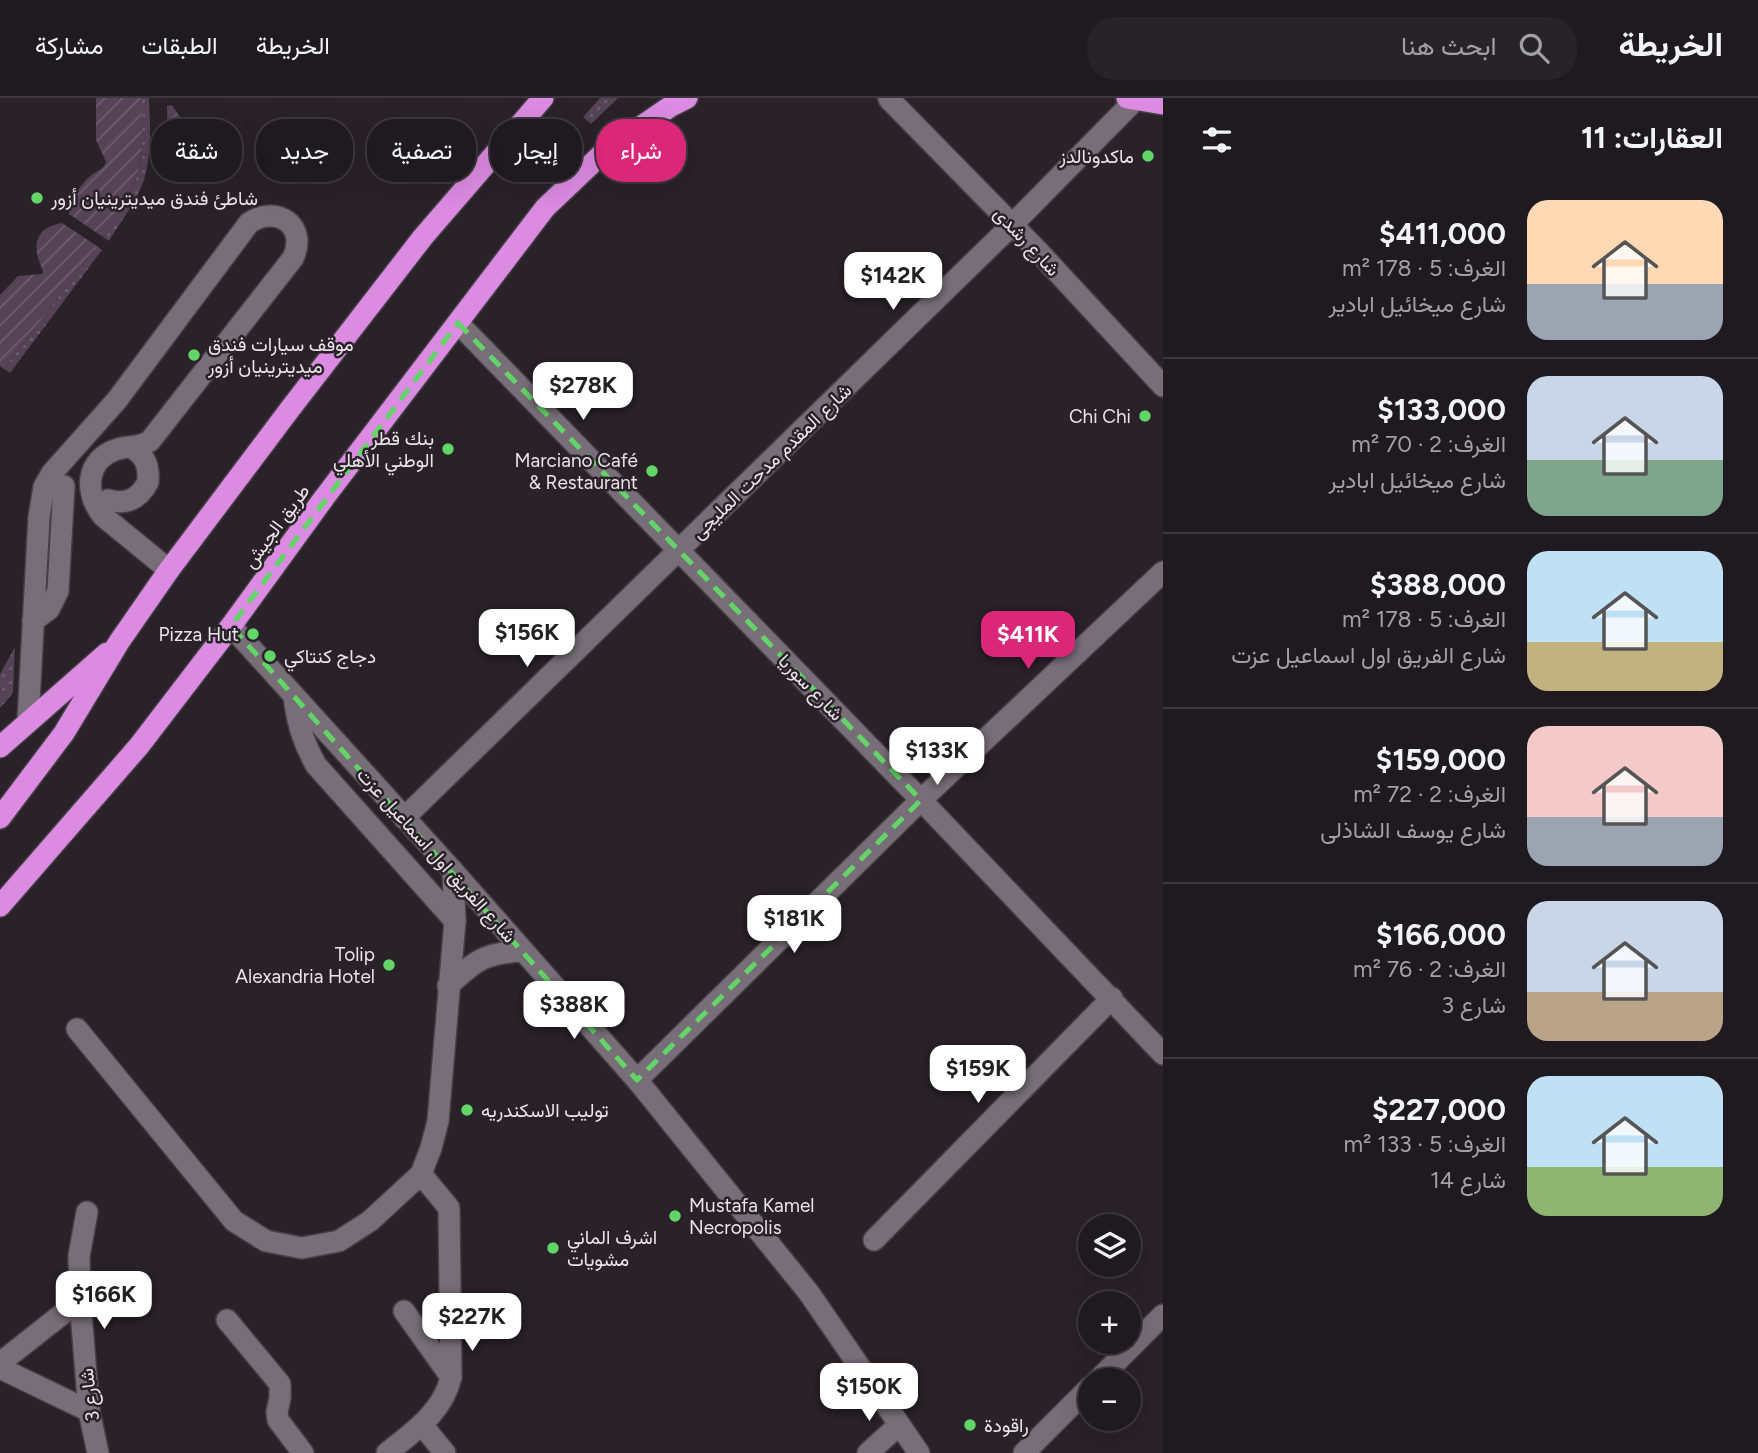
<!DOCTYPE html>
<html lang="ar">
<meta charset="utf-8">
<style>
:root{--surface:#1f1a1f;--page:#272328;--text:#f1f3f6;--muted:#a1a1a4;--line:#3c383d;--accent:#db2777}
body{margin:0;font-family:Figtree,Vazirmatn,sans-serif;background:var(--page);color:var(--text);direction:rtl;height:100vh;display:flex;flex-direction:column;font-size:26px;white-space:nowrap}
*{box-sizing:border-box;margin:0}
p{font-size:23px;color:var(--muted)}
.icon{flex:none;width:38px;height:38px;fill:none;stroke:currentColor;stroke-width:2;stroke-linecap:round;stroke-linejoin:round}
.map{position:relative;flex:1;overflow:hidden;direction:ltr}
.details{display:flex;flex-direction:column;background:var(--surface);width:595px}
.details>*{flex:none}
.hud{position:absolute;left:21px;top:21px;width:665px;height:63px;direction:rtl;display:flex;gap:14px}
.fabs{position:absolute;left:1078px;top:1116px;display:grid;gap:14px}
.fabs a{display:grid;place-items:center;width:63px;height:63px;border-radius:50%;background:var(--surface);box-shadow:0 7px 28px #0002,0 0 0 2px var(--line);font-size:35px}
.price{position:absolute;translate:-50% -60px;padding:0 16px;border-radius:14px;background:#fff;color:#222;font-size:23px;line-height:46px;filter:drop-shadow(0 2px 4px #0008)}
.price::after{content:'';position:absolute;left:50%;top:42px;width:21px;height:16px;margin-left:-10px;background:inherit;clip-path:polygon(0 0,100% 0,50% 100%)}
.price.on{background:var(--accent);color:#fff}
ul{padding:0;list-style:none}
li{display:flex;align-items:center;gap:21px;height:175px;padding:0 35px}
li+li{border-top:2px solid var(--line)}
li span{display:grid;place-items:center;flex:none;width:196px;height:140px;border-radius:21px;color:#555}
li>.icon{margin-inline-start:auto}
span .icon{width:84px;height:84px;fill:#fffc;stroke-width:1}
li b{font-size:30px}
h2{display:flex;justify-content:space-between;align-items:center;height:84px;padding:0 35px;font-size:30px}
.tag{padding:0 24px;border-radius:28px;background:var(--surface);box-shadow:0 7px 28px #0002,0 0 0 2px var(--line);font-size:24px;line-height:63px}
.tag.on{background:var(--accent);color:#fff}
header{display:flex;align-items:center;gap:42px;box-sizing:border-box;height:98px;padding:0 35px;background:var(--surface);border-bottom:2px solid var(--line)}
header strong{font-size:33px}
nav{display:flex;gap:38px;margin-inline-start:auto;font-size:24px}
.search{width:490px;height:63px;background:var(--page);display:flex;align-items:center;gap:18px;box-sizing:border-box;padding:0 24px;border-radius:28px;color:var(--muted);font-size:26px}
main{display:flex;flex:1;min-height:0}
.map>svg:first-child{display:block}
.grass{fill:url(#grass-dots)}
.garden{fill:url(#garden-furrows)}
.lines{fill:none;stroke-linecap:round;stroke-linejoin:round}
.minor-casing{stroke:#463f46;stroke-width:24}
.highway-casing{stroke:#463f46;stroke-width:24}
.minor{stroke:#776e77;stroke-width:21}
.highway{stroke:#db8be1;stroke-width:21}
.marked{fill:none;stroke:#63d468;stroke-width:5;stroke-dasharray:14 9;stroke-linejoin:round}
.poi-dot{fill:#63d468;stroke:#292229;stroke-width:2.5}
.labels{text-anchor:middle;stroke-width:5;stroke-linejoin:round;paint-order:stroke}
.poi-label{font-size:19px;fill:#e9e4e9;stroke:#292229;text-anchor:start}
.street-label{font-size:19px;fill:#e9e4e9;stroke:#292229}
</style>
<header>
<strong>الخريطة</strong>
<div class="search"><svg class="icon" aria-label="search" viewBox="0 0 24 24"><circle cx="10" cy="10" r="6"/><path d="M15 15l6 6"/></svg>ابحث هنا</div>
<nav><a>الخريطة</a><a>الطبقات</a><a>مشاركة</a></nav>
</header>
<main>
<section class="details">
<h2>العقارات: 11<svg class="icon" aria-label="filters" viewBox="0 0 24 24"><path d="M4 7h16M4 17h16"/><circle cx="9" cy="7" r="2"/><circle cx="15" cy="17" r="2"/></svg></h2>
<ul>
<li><span style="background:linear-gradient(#ffd9b3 60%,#9aa5b1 0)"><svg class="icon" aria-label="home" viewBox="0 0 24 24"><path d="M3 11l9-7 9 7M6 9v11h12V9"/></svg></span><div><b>$411,000</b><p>الغرف: 5 · 178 m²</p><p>شارع ميخائيل ابادير</p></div></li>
<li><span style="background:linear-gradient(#c9d6e8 60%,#7fa58c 0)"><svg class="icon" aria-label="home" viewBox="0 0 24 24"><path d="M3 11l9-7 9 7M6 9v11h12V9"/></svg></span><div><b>$133,000</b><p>الغرف: 2 · 70 m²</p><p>شارع ميخائيل ابادير</p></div></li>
<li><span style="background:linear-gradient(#bfe0f5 65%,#c2b280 0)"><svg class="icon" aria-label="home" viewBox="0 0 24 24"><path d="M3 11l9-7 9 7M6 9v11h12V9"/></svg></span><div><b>$388,000</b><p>الغرف: 5 · 178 m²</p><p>شارع الفريق اول اسماعيل عزت</p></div></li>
<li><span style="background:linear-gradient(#f6c9c9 65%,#9aa5b1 0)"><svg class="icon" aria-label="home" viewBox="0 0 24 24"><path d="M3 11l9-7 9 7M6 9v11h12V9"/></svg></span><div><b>$159,000</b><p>الغرف: 2 · 72 m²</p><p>شارع يوسف الشاذلى</p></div></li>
<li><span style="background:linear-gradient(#c9d6e8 65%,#b9a48a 0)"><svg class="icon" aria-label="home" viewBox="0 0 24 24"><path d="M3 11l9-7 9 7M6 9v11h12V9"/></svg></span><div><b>$166,000</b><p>الغرف: 2 · 76 m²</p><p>شارع 3</p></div></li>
<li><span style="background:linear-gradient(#bfe0f5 65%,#8fb573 0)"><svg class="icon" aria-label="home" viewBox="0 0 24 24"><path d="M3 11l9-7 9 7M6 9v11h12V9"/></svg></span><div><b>$227,000</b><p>الغرف: 5 · 133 m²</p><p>شارع 14</p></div></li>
</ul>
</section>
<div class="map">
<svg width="1163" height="1355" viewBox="0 0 1163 1355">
<defs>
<pattern id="grass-dots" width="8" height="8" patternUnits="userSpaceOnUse" patternTransform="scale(1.75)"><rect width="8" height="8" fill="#554356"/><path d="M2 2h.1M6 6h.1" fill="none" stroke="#6d5e6e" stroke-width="1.8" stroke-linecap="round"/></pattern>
<pattern id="garden-furrows" width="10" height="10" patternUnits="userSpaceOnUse" patternTransform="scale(1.75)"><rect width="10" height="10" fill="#554356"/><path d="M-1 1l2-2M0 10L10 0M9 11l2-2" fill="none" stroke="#6d5e6e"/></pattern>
</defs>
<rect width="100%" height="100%" fill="#292229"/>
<g class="grass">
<path d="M142,0H149C150,26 152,56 144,82C136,104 121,123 109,143L103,139C114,122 127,106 134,87C145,59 142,29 142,0Z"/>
<path d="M600,0H618L591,26L583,19Z"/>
<path d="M97,148L102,152L10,275L4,271Z"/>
<path d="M15,549L13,595L0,610V576Z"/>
</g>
<g class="garden">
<path d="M96,0H142C142,29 145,59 134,87C127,106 114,122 103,139L69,116C72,102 78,89 89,79C96,73 103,72 106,64L96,42Z"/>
<path d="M172,7L180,19L200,36L170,76L165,72L168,49L167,8Z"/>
<path d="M62,125L97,148L4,271L0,268V197L18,178L42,176L43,173C32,150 33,130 62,125Z"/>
</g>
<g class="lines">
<defs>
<g id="minor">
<path d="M889,1L1037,152L1163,288"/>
<path d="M458,225L921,702L1163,956"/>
<path d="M108,402C127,407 139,401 148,384C149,369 146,359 134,351"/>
<path d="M33,523L49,511L58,493L64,388"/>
<path d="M231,528L453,773L637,982L809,1195L919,1355"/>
<path d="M294,598C297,624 303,644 316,667L455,823"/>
<path d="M28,622L39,419L44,389L52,375L117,302L249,125C277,106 308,128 293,160L150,343C137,351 131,347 118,351C85,361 84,395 103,418L169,472"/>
<path d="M404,720L1012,127L1135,2"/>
<path d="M448,888C476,862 484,855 523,853"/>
<path d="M77,931L234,1123L266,1143L302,1150L339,1143L370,1123L421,1076L431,1050L438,1023L455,823L453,773"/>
<path d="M637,982L921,702L1163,474"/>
<path d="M87,1114L79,1158L80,1202L89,1313L98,1355"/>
<path d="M874,1142L1112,900"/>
<path d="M404,1213L451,1279"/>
<path d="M227,1222L280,1286V1300L277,1314L278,1322L303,1355"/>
<path d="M0,1265L80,1202"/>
<path d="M0,1270L89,1313"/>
<path d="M1097,1283L1163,1217"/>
<path d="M422,1327L445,1355"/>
<path d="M387,1355C414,1333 443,1314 451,1279L449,1110L421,1076"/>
<path d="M868,1355L899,1327"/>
<path d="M1024,1355L1090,1289"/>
</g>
<g id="highway">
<path d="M1127,0L1163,6"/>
<path d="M0,649L107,555"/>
<path d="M0,720L64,635L119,544L169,472L290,311L423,139L543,0"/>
<path d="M0,808L139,648L231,528L324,400L545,110L604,54L671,8L687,0"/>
</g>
</defs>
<use href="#minor" class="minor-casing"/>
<use href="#highway" class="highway-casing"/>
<use href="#minor" class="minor"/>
<use href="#highway" class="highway"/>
</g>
<path class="marked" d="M458,225L921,702L637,982L231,528Z"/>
<g class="poi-dot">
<circle cx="1148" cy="58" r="7"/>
<circle cx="37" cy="100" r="7"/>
<circle cx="194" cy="257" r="7"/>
<circle cx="1145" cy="318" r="7"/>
<circle cx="448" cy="351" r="7"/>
<circle cx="652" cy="373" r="7"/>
<circle cx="253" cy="536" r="7"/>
<circle cx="270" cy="558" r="7"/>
<circle cx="389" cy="867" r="7"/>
<circle cx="467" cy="1012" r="7"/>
<circle cx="675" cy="1118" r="7"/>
<circle cx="553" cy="1150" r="7"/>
<circle cx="970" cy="1327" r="7"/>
</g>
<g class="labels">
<g class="poi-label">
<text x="1134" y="65" text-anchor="end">ماكدونالدز</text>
<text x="51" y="107">شاطئ فندق ميديترينيان أزور</text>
<text x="208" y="253">موقف سيارات فندق<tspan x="208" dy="22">ميديترينيان أزور</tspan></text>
<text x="1131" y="325" text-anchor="end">Chi Chi</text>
<text x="434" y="347" text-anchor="end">بنك قطر<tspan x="434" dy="22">الوطني الأهلي</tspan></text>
<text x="638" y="369" text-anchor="end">Marciano Café<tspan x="638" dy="22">&amp; Restaurant</tspan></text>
<text x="239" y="543" text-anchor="end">Pizza Hut</text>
<text x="284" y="565">دجاج كنتاكي</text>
<text x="375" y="863" text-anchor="end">Tolip<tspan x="375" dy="22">Alexandria Hotel</tspan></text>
<text x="481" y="1019">توليب الاسكندريه</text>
<text x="689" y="1114">Mustafa Kamel<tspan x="689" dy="22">Necropolis</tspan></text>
<text x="567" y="1146">اشرف الماني<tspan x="567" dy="22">مشويات</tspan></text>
<text x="984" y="1334">راقودة</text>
</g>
<g class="street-label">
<text transform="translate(1027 143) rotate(47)" y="7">شارع رشدى</text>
<text transform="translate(771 363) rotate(-44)" y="7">شارع المقدم مدحت المليجى</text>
<text transform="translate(276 428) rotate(-54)" y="7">طريق الجيش</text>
<text transform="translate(811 589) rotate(46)" y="7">شارع سوريا</text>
<text transform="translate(437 757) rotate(48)" y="7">شارع الفريق اول اسماعيل عزت</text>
<text transform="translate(89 1297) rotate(-97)" y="7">شارع 3</text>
</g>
</g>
</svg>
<div class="fabs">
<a><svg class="icon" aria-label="layers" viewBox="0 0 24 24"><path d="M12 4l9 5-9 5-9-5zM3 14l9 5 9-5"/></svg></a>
<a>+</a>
<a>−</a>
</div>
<b class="price" style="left:893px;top:214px">$142K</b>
<b class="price" style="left:583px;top:324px">$278K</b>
<b class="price" style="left:527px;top:571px">$156K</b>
<b class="price on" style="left:1028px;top:573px">$411K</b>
<b class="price" style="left:937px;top:689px">$133K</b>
<b class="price" style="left:794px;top:857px">$181K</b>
<b class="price" style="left:574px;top:943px">$388K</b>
<b class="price" style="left:978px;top:1007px">$159K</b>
<b class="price" style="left:104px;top:1233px">$166K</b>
<b class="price" style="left:472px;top:1255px">$227K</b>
<b class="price" style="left:869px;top:1325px">$150K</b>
<div class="hud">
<a class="tag on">شراء</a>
<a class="tag">إيجار</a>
<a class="tag">تصفية</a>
<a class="tag">جديد</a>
<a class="tag">شقة</a>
</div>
</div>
</main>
